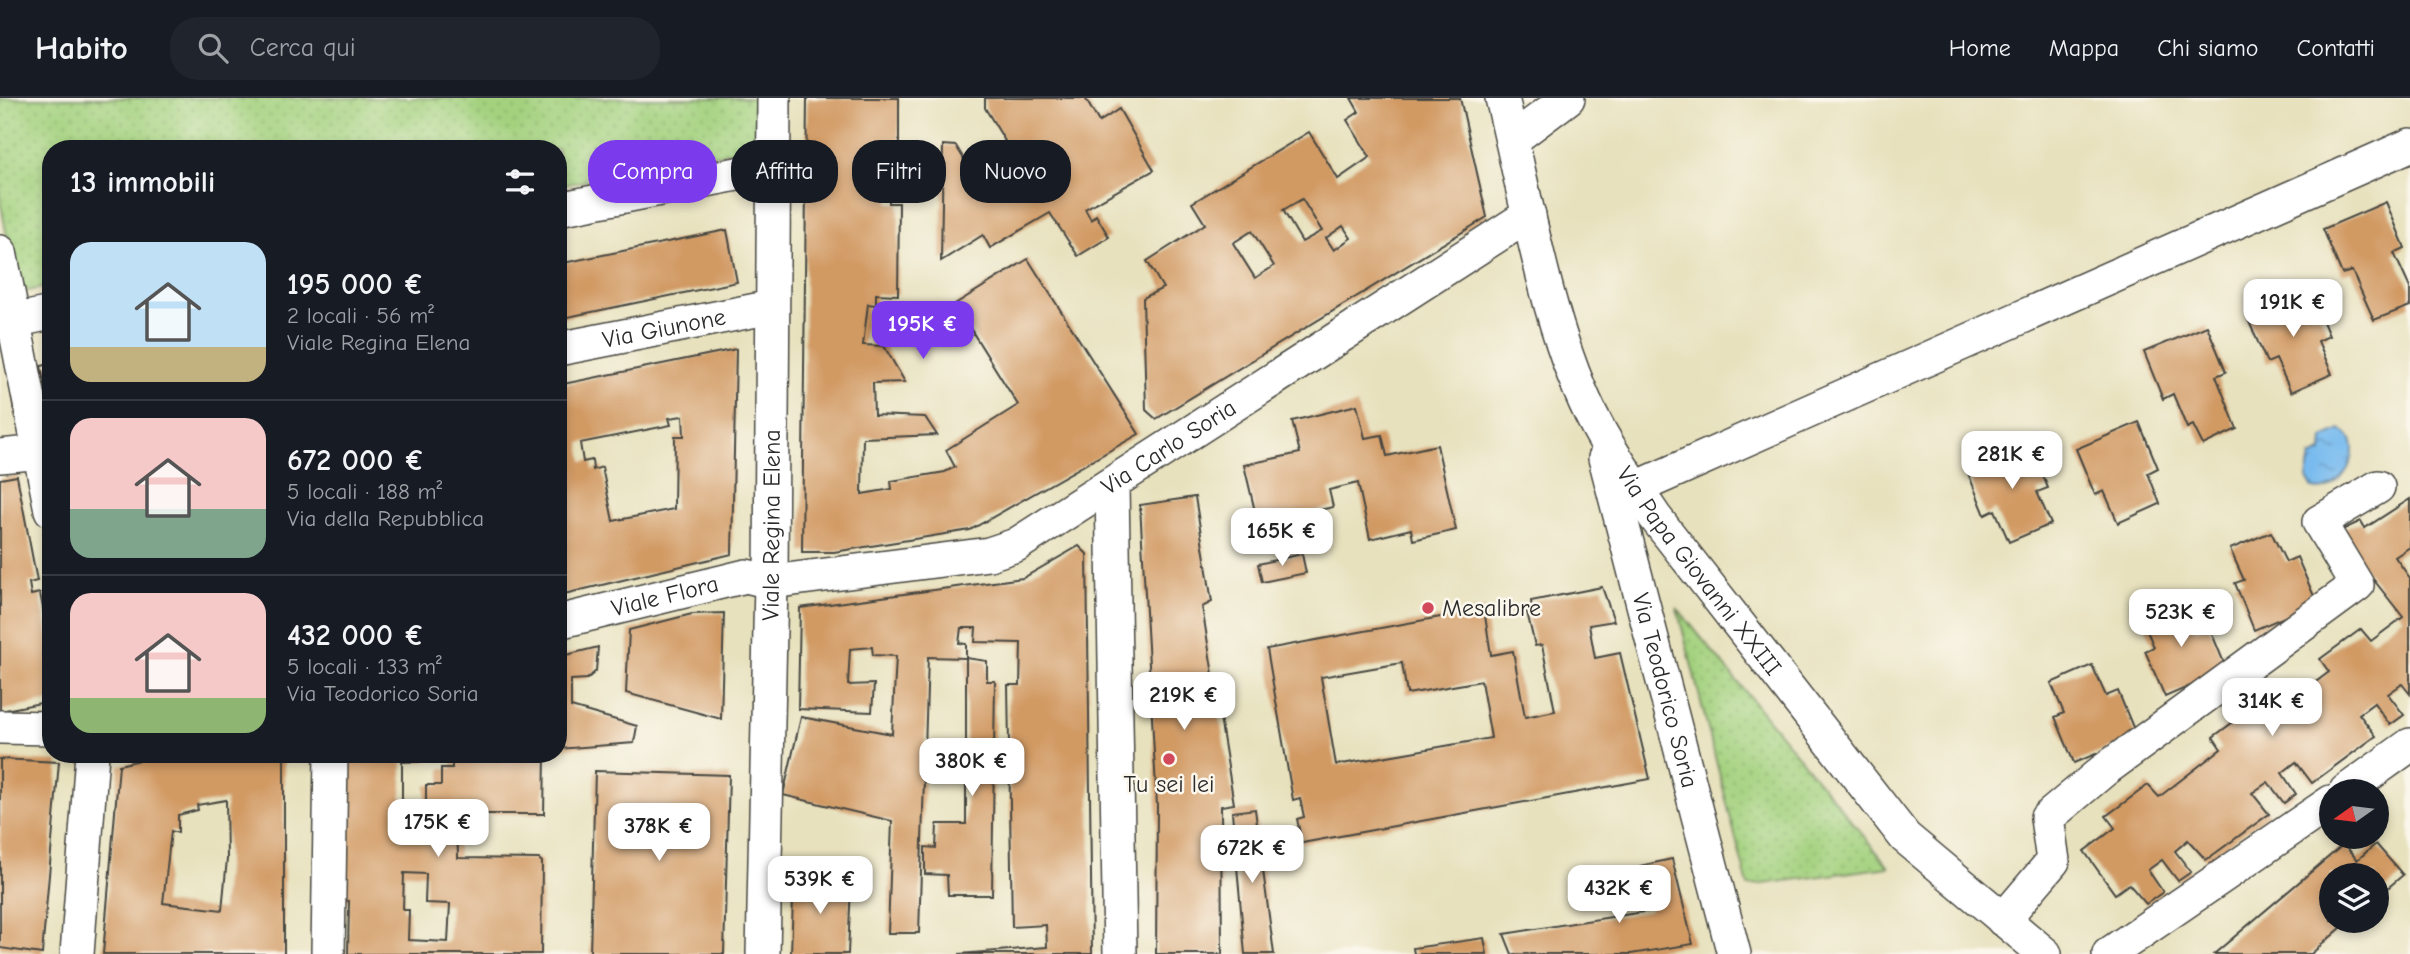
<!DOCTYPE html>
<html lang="it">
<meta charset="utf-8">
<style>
:root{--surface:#171b24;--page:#20242c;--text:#f1f3f6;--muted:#9ea1a6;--line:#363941;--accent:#7c3aed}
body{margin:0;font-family:"Comic Neue",sans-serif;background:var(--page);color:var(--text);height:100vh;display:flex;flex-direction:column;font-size:26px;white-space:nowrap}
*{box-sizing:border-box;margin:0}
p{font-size:23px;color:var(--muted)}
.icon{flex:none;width:38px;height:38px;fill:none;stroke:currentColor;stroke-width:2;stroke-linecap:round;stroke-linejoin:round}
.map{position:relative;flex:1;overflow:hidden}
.side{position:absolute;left:42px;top:42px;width:525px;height:623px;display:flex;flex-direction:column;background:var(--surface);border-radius:28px;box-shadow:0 4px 10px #0003}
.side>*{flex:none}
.top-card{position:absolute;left:588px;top:42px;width:665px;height:63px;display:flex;gap:14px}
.needle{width:46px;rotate:256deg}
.tools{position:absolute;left:2319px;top:681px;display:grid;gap:14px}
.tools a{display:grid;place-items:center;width:70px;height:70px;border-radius:50%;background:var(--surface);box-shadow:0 4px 10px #0003;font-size:35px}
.price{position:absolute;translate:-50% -60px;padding:0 16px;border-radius:14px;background:#fff;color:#222;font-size:23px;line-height:46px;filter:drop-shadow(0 2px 4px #0008)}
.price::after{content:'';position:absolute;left:50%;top:42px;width:21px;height:16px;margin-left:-10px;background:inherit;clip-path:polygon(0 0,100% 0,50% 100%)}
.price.current{background:var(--accent);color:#fff}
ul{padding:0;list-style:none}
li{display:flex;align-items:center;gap:21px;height:175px;padding:0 28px}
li+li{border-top:2px solid var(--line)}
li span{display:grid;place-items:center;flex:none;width:196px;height:140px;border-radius:21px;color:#555}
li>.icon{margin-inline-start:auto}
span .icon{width:84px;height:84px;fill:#fffc;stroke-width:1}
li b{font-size:30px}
h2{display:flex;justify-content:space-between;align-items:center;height:84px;padding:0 28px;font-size:30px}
.chip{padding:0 24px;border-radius:28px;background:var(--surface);box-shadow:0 4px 10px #0003;font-size:24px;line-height:63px}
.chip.current{background:var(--accent);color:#fff}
header{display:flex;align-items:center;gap:42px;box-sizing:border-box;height:98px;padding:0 35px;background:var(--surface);border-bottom:2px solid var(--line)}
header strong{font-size:33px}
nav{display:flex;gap:38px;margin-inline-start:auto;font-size:24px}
.search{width:490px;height:63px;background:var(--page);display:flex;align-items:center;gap:18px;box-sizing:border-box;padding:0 24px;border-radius:28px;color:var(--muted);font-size:26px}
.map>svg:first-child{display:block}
.park{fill:url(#park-dots);stroke:#677e54;stroke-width:2}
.water{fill:url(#water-ripples);stroke:#52738c;stroke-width:2}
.building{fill:#d19a63;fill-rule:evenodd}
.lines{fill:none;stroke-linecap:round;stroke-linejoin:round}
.minor-casing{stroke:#474641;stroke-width:36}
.minor{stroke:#fff;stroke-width:33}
.poi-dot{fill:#d1495b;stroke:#fbf7ec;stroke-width:2.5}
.labels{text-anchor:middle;stroke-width:5;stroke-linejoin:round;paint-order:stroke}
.street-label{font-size:24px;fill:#2b2b2b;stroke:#fbf7ec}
.poi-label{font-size:24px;fill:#2b2b2b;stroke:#fbf7ec;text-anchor:start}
</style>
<header>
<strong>Habito</strong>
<div class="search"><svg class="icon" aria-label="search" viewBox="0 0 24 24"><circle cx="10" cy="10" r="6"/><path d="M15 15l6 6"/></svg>Cerca qui</div>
<nav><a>Home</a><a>Mappa</a><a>Chi siamo</a><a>Contatti</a></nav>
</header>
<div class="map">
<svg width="2410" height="856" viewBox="0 0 2410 856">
<defs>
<pattern id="park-dots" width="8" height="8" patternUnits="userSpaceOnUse" patternTransform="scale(1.75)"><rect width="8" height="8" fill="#a3d17e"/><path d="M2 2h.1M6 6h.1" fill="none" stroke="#8cb46d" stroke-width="1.8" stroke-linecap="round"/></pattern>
<pattern id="water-ripples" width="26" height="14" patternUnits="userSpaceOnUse" patternTransform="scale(1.75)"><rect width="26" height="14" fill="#79bbee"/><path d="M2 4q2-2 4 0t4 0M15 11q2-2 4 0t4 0" fill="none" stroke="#6398c1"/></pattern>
</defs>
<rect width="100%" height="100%" fill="#fbf7ec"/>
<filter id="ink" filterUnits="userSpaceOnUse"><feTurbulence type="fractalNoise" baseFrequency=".0143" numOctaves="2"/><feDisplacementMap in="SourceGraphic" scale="14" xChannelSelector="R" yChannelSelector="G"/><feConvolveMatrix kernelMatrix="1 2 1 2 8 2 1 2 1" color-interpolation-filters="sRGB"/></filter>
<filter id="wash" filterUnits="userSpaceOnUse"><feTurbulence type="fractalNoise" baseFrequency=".00686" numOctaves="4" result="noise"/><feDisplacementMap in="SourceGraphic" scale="28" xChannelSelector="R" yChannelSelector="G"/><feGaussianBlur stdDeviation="1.57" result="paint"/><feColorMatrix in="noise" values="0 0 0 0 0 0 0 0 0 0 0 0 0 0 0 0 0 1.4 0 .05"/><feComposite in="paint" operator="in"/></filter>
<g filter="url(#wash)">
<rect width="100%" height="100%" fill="#e7e1bd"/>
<g class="park">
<path d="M0,0H756V49L558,88V51H51V188L18,195L0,102Z"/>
<path d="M1677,510L1889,769L1748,788Z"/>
</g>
<path class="water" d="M2341,332C2370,345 2341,399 2313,391L2307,380L2311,359L2322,354L2323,340Z"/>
<g id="blocks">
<g class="building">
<path d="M807,0H899V65L889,64V105H899L898,197L876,196V207L868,206L863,247L884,248L905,284L873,285L874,317L925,319L937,337L863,340L862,396L892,391L891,383L945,374L955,369L946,352L1018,307L955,206L1028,161L1139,336L970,432L834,454H802Z"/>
<path d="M985,0H1085L1099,24L1119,11L1154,72L1085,111L1091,122L1096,117L1109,139L1078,158L1050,115L990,150L983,137L941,163L943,47L956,48L967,66L1005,43L985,10Z"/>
<path d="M1351,0H1460L1487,119L1156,321L1146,312L1143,200L1163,190L1147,163L1205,126L1192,105L1309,34L1338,81L1370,59L1347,22L1359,14ZM1302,101L1322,133L1302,144L1283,112ZM1343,128L1351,140L1334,152L1326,140ZM1252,133L1274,168L1255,180L1233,145Z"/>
<path d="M2386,104L2405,150L2394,155L2410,190V208L2374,222L2352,173L2342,176L2323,131Z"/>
<path d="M727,132L737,184L558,221V166Z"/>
<path d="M2310,192L2329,238L2318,243L2332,276L2291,294L2276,261L2267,265L2247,219Z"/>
<path d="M2207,228L2226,274L2216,278L2237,331L2203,347L2193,327L2187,330L2173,296L2163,301L2144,254Z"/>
<path d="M736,251L732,456L564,496L558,469V287ZM683,318L684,338H675L674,411L613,423L602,369L593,372L592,362L583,364L580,345L671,327L669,320Z"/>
<path d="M51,266V312H49L41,268Z"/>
<path d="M1357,307L1365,340L1382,337L1387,358L1437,347L1456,432L1413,442L1411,431L1370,441L1358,385L1329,392L1333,409L1258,426L1244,367L1300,355L1292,323Z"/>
<path d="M2139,324L2158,370L2148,375L2160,406L2118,425L2104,393L2095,397L2076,351Z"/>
<path d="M2029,344L2048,390L2037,394L2051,426L2009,444L1995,412L1985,417L1966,370Z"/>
<path d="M17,378L37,483L29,485L31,497L40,495L51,552V603L0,613V381Z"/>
<path d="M1195,399L1212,504L1202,509L1234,706L1221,708L1222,856H1156L1157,708L1140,407Z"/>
<path d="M2410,401V449L2395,459L2410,480V596L2402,586L2388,596L2404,617L2390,627L2374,605L2359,616L2376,638L2312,685L2296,664L2282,675L2296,696L2284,705L2268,684L2252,695L2269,716L2206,762L2188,742L2175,753L2191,774L2178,783L2162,762L2148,772L2163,794L2146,806L2129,786L2115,796L2084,753L2115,730L2106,718L2148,687L2159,699L2221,651L2213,639L2255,608L2265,622L2329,574L2320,561L2361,531L2371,543L2403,519L2362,467L2342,432L2361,423L2365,430Z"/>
<path d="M2271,434L2286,464L2297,459L2317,505L2254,532L2235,485L2244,482L2230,451Z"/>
<path d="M1079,448L1087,456L1092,856H959L1047,849L1046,827L1012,829L1008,587H1020L1021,545L975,544L976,530H961L959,545L966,546V560L928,559L919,835H888L892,723L783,697L801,619L892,636L896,558L873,557L872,549L850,551L848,587L874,586L872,614L798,611L800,510L1023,480Z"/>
<path d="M1302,456L1306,475L1262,484L1258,466Z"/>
<path d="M1602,489L1614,523L1589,527L1595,560L1620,555L1650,681L1302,745L1297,721L1304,719L1300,700L1293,702L1267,551L1484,511L1491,557L1513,553L1525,619L1555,613L1542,547L1535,548L1527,514L1532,513L1531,503ZM1402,565L1407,596L1481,583L1491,640L1336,667L1321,579Z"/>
<path d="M2182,500L2195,532L2208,526L2227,572L2165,599L2145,553L2154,549L2141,519Z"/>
<path d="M724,515L721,621L626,595L629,532L692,516Z"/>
<path d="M598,549L596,573L587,581L571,582V609L637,628L634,645L558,651V559Z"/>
<path d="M966,560L987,563V583H995L992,797H948L947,777L925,776V749L936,750L937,726H966Z"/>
<path d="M2092,567L2106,598L2118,593L2137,639L2074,665L2055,619L2064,615L2051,585Z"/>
<path d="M166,656H284V856H103L119,667ZM226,702L227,761L222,812L163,805L171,733L178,735V717L198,712L197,707Z"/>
<path d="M344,656H426V663L402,664V730H426V687H441V670H452V656H545L544,716H464L457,721L458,760L539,761L542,764L541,856H348L349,803L341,802ZM404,775L426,776L425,805L450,806L448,844L408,842L409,812H403Z"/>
<path d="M0,661L59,664L42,856L0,850Z"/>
<path d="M595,673L729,677L724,856H590Z"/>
<path d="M1255,711L1274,856H1245L1232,714Z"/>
<path d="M2344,746L2357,762L2376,746L2403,777L2376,800V777H2331V822H2350L2311,856H2214Z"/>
<path d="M1672,761L1693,846L1631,856H1512L1504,836L1650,813L1640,768Z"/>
<path d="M794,773L851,786L848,856H791Z"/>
<path d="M1484,840L1487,856H1414L1413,850Z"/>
</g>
</g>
</g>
<g filter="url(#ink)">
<use href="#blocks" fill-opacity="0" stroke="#474641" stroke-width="2"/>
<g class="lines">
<defs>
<g id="minor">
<path id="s1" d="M1502,0C1527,102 1548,237 1597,328C1614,360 1635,389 1655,419L1905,739L2045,856"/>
<path d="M1512,42L1568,0"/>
<path d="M558,111L773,69"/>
<path d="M0,154L51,412"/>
<path d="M13,223L51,215"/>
<path id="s2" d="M558,251L772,209"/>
<path d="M0,358L51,353"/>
<path id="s3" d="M1605,360L1734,856"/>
<path d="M1112,388L1120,856"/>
<path d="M1636,390L2410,47"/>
<path id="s4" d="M558,524L746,478L771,484L989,456L1016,447L1529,117"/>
<path d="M0,629L51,630"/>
<path d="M2346,693L2410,647"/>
<path d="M2003,822L2053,763L2047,720L2103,673L2357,487L2319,424L2378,389"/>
<path d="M77,856L92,656"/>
<path d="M328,856L331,656"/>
<path id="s5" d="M763,856L771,484L774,0"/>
<path d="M2109,856L2331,704"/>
</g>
</defs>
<use href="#minor" class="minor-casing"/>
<use href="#minor" class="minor"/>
</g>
</g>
<g class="poi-dot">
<circle cx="1428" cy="510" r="7"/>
<circle cx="1169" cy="661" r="7"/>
</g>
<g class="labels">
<g class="street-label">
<text dy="8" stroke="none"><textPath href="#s2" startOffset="108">Via Giunone</textPath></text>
<text dy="8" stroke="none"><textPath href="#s4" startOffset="649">Via Carlo Soria</textPath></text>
<text dy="8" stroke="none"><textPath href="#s5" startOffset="429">Viale Regina Elena</textPath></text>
<text dy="8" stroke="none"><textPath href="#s1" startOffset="520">Via Papa Giovanni XXIII</textPath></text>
<text dy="8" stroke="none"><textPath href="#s4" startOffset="110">Viale Flora</textPath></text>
<text dy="8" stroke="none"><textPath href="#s3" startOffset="240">Via Teodorico Soria</textPath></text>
</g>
<g class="poi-label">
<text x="1442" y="518">Mesalibre</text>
<text x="1169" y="694" text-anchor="middle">Tu sei lei</text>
</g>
</g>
</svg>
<div class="tools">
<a><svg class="needle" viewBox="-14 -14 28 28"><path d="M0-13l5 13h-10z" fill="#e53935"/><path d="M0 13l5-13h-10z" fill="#9ea1a6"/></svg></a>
<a><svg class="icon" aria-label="layers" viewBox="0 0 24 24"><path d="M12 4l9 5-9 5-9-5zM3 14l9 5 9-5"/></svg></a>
</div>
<b class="price" style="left:2293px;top:241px">191K €</b>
<b class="price current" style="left:923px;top:263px">195K €</b>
<b class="price" style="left:2012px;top:393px">281K €</b>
<b class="price" style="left:1282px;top:470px">165K €</b>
<b class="price" style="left:2181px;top:551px">523K €</b>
<b class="price" style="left:1184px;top:634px">219K €</b>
<b class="price" style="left:2272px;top:640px">314K €</b>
<b class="price" style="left:972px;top:700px">380K €</b>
<b class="price" style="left:438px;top:761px">175K €</b>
<b class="price" style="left:659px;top:765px">378K €</b>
<b class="price" style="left:1252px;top:787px">672K €</b>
<b class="price" style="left:820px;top:818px">539K €</b>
<b class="price" style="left:1619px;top:827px">432K €</b>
<div class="top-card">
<a class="chip current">Compra</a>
<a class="chip">Affitta</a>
<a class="chip">Filtri</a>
<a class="chip">Nuovo</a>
</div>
<section class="side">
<h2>13 immobili<svg class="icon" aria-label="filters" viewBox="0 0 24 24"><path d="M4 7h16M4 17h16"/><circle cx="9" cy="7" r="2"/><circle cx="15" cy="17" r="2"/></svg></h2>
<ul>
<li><span style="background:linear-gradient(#bfe0f5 75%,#c2b280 0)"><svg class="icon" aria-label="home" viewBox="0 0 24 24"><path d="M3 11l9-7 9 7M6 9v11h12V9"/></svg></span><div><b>195 000 €</b><p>2 locali · 56 m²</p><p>Viale Regina Elena</p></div></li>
<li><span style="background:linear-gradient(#f6c9c9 65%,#7fa58c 0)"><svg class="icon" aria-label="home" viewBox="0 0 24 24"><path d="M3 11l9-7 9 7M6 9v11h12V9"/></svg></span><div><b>672 000 €</b><p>5 locali · 188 m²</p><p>Via della Repubblica</p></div></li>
<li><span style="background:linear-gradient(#f6c9c9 75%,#8fb573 0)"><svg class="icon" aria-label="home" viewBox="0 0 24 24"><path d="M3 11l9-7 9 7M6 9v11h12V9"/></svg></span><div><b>432 000 €</b><p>5 locali · 133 m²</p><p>Via Teodorico Soria</p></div></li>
</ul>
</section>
</div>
